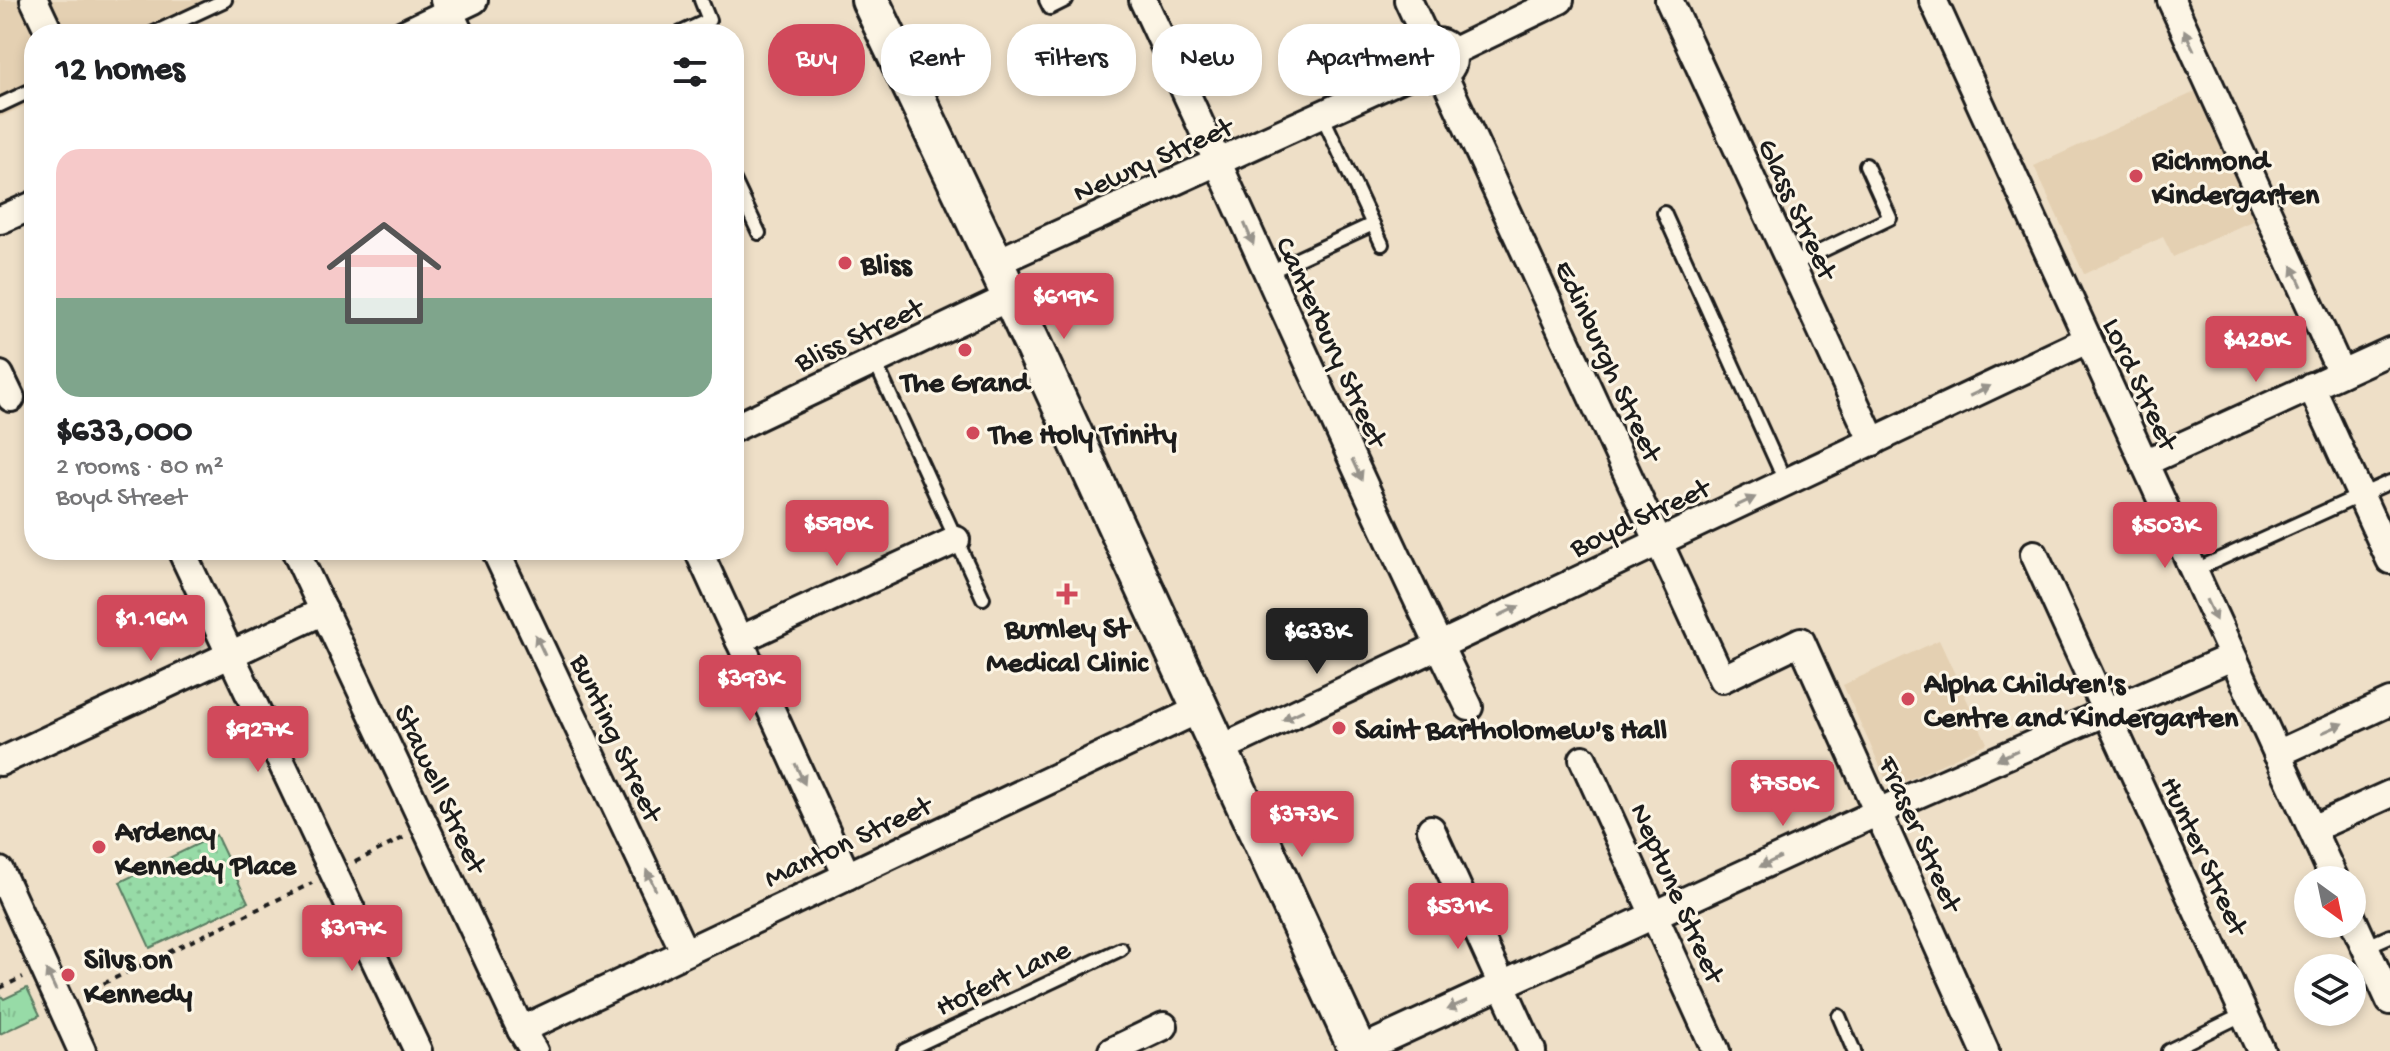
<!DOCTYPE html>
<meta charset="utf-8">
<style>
:root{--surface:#fff;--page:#f2f2f2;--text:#202124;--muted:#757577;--accent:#d1495b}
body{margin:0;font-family:"Gochi Hand",sans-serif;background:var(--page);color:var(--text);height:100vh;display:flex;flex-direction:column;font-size:30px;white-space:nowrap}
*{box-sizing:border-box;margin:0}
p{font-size:26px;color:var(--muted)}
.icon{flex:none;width:44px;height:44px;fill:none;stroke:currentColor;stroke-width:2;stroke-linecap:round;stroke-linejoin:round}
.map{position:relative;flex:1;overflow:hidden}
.sheet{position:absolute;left:24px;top:24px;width:720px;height:536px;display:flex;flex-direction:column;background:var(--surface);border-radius:32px;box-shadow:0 4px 12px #0003}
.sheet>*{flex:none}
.top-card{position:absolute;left:768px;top:24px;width:760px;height:72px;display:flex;gap:16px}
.needle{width:52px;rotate:147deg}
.controls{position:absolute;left:2294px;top:866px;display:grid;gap:16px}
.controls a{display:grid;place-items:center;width:72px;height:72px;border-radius:50%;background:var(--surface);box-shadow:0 4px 12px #0003;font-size:40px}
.price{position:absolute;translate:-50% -68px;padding:0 18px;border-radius:8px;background:var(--accent);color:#fff;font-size:26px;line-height:52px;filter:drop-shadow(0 2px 4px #0008)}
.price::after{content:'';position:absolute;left:50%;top:48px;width:24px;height:18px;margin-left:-12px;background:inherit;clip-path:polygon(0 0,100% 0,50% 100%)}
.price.selected{background:#222;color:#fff}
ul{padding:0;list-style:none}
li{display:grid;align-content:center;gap:16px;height:424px;padding:0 32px}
li span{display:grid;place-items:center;height:248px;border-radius:24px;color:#555}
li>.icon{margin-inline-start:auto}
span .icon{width:144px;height:144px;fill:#fffc;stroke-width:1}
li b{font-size:34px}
h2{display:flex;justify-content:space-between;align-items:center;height:96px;padding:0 32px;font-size:34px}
.pill{padding:0 28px;border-radius:32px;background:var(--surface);box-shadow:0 4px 12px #0003;font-size:28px;line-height:72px}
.pill.selected{background:var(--accent);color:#fff}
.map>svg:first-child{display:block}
.built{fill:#e4d0b2}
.grass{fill:url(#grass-tufts);stroke:#5a7c62;stroke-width:2}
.garden{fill:url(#garden-dots);stroke:#5a7c62;stroke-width:2}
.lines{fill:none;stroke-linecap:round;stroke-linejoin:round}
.lane-casing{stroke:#1c1c1c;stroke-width:18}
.street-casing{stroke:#1c1c1c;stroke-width:32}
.secondary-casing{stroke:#1c1c1c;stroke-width:42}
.path{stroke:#1c1c1c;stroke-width:4;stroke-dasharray:6 6;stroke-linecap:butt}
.lane{stroke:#fcf5e5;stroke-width:12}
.street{stroke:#fcf5e5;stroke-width:26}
.secondary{stroke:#fcf5e5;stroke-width:36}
.oneway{fill:#97938b}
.poi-dot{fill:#d1495b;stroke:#fcf5e5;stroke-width:3}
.labels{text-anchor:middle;stroke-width:6;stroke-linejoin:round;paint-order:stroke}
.street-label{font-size:30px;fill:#1c1c1c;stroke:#fcf5e5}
.poi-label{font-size:30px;font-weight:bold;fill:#1c1c1c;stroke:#fcf5e5;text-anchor:start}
</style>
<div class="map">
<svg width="2390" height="1051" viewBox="0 0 2390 1051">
<defs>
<pattern id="grass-tufts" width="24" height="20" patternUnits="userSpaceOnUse" patternTransform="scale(2)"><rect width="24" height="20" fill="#97dba7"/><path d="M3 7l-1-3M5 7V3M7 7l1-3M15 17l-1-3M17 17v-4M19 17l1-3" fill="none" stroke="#82bb8f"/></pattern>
<pattern id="garden-dots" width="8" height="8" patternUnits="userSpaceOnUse" patternTransform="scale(2)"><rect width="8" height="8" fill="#97dba7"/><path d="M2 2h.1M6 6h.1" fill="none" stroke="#82bb8f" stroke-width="1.8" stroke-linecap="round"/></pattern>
</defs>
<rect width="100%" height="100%" fill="#eedfc7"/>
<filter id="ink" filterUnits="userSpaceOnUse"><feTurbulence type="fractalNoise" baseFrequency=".0125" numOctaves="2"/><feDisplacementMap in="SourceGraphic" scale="16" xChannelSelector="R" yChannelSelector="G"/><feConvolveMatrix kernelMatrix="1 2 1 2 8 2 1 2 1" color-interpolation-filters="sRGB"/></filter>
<g filter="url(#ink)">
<g class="built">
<path d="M0,0H238L165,34H34V102L0,117Z"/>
<path d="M2195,92L2254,220L2173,257L2163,237L2084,274L2034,166Z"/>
<path d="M1939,640L1987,743L1890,788L1843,685Z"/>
</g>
<path class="grass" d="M27,988L40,1015L0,1034V995L4,999Z"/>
<path class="garden" d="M216,835L248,902L150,948L120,882Z"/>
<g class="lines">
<defs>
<g id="lane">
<path d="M1046,0L1050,8L1066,0"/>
<path d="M152,34L225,0"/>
<path d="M679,34L709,20L701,0"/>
<path d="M0,105L34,89"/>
<path d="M1322,115L1382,244"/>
<path d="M734,180L759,233"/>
<path d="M1664,213L1786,483"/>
<path d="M1790,266L1890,218L1866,165"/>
<path d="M1267,273L1373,224"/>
<path d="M874,360L983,598"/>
<path d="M2193,571L2390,482"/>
<path d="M2365,947L2390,936"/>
<path d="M1839,1016L1854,1051"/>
<path d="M904,1051L1121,949"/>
<path d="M2168,1051L2244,1014"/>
</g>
<g id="street">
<path d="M34,0L50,34"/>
<path d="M444,0L460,34"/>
<path d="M1143,0C1253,235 1355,474 1469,707"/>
<path d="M1408,0L1428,43"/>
<path d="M1669,0L1873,442"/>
<path d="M1933,0L2335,880"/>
<path d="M2171,0L2341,373"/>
<path d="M403,34L474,0"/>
<circle cx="1436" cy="59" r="17"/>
<path d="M1452,52L1560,0"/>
<path d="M1443,74L1722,679L1801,641L1985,1051"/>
<path d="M0,220L34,205"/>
<path d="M995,263L1422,69"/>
<path d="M0,375L11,398"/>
<path d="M2311,386L2390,560"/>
<path d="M734,428L1010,297"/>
<path d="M2144,463L2390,351"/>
<path d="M181,550L418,1051"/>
<path d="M295,550L521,1030L534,1051"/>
<path d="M495,550L684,951"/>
<path d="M698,550L847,876"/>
<path d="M2034,554L2261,1051"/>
<path d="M739,640L956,540"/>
<path d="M1218,750L2087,340"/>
<path d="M2277,754L2390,702"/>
<path d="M1583,759L1716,1051"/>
<path d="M0,762L324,611"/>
<path d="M1431,829L1532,1051"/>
<path d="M2312,829L2390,794"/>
<path d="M0,871L82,1051"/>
<path d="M2352,918L2390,1001"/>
<path d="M521,1030L1200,709"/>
<path d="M1112,1051L1164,1026"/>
<path d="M1358,1051L1898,803L2232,657"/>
</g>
<path id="secondary" d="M870,0L995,263L1358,1051"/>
</defs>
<use href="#lane" class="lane-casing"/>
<use href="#street" class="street-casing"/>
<use href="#secondary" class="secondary-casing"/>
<g class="path">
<path d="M355,862L405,837"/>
<path d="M0,988L23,977"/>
<path d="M82,994L312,883"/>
</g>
<use href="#lane" class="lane"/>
<use href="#street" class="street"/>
<use href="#secondary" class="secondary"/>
</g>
<defs><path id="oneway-solid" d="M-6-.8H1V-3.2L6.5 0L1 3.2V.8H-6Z" transform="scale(2)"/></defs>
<g class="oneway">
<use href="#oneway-solid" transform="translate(2189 40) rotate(-115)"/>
<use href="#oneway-solid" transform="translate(1249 234) rotate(67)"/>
<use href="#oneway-solid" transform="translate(2297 276) rotate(-115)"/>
<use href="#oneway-solid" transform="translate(1980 391) rotate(-26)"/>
<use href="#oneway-solid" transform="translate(1357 470) rotate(65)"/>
<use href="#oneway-solid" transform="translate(1745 502) rotate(-25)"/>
<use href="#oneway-solid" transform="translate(2211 610) rotate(65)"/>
<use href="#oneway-solid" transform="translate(1509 611) rotate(-25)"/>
<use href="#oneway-solid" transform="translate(540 645) rotate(-115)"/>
<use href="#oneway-solid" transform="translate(1293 715) rotate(155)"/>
<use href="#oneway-solid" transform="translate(2333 728) rotate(-24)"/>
<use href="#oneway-solid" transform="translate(2007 755) rotate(156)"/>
<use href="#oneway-solid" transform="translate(800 774) rotate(65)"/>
<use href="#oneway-solid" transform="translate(1770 862) rotate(155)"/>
<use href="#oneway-solid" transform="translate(651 880) rotate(-115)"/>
<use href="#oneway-solid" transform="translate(51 980) rotate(-115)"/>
<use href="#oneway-solid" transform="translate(1457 1005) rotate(156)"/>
</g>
</g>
<g class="poi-dot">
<circle cx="2136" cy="176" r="8"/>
<circle cx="845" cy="263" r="8"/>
<circle cx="965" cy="350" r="8"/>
<circle cx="973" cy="433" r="8"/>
<path d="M1063 582h8v8h8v8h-8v8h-8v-8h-8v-8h8z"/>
<circle cx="1908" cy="699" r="8"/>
<circle cx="1339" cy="728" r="8"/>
<circle cx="99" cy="847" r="8"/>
<circle cx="68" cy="975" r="8"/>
</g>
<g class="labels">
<g class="street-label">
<text transform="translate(1152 158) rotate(-24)" y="10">Newry Street</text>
<text transform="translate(1799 208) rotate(65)" y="10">Glass Street</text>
<text transform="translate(858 333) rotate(-25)" y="10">Bliss Street</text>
<text transform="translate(1333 341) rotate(65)" y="10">Canterbury Street</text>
<text transform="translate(1610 360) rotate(65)" y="10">Edinburgh Street</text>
<text transform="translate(2142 383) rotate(65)" y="10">Lord Street</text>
<text transform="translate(1639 516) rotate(-25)" y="10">Boyd Street</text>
<text transform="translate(618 737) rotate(65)" y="10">Bunting Street</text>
<text transform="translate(442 788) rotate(65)" y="10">Stawell Street</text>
<text transform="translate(1922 833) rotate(66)" y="10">Fraser Street</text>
<text transform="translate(847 840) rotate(-25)" y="10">Manton Street</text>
<text transform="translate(2206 855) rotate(65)" y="10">Hunter Street</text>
<text transform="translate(1679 892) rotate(66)" y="10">Neptune Street</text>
<text transform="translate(1002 976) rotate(-25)" y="10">Hofert Lane</text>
</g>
<g class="poi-label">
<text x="2152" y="169">Richmond<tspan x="2152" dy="34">Kindergarten</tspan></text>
<text x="861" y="273">Bliss</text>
<text x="965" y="391" text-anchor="middle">The Grand</text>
<text x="989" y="443">The Holy Trinity</text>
<text x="1067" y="637" text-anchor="middle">Burnley St<tspan x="1067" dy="34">Medical Clinic</tspan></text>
<text x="1924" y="692">Alpha Children's<tspan x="1924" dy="34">Centre and Kindergarten</tspan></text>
<text x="1355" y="738">Saint Bartholomew's Hall</text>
<text x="115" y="840">Ardency<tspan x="115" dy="34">Kennedy Place</tspan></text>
<text x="84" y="968">Silvs on<tspan x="84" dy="34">Kennedy</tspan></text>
</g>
</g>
</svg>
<div class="controls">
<a><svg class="needle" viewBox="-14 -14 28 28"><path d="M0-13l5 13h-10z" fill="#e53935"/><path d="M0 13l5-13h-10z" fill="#757577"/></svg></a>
<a><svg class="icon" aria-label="layers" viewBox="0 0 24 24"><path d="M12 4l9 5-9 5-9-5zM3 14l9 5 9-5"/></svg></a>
</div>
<b class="price" style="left:1064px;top:341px">$619K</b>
<b class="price" style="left:2256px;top:384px">$428K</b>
<b class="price" style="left:837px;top:568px">$598K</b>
<b class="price" style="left:2165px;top:570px">$503K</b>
<b class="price" style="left:151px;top:663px">$1.16M</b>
<b class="price selected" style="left:1317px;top:676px">$633K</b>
<b class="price" style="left:750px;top:723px">$393K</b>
<b class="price" style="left:258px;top:774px">$927K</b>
<b class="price" style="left:1783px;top:828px">$758K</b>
<b class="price" style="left:1302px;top:859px">$373K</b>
<b class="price" style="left:1458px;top:951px">$531K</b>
<b class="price" style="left:352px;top:973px">$317K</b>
<div class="top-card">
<a class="pill selected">Buy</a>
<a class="pill">Rent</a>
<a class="pill">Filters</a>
<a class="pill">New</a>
<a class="pill">Apartment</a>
</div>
<section class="sheet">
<h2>12 homes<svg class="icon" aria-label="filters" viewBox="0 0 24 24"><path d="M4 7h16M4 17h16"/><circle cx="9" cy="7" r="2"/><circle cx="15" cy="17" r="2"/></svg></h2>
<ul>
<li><span style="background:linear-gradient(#f6c9c9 60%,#7fa58c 0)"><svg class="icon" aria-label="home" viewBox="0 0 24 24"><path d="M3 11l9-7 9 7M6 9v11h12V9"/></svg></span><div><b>$633,000</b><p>2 rooms · 80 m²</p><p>Boyd Street</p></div></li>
</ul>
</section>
</div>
